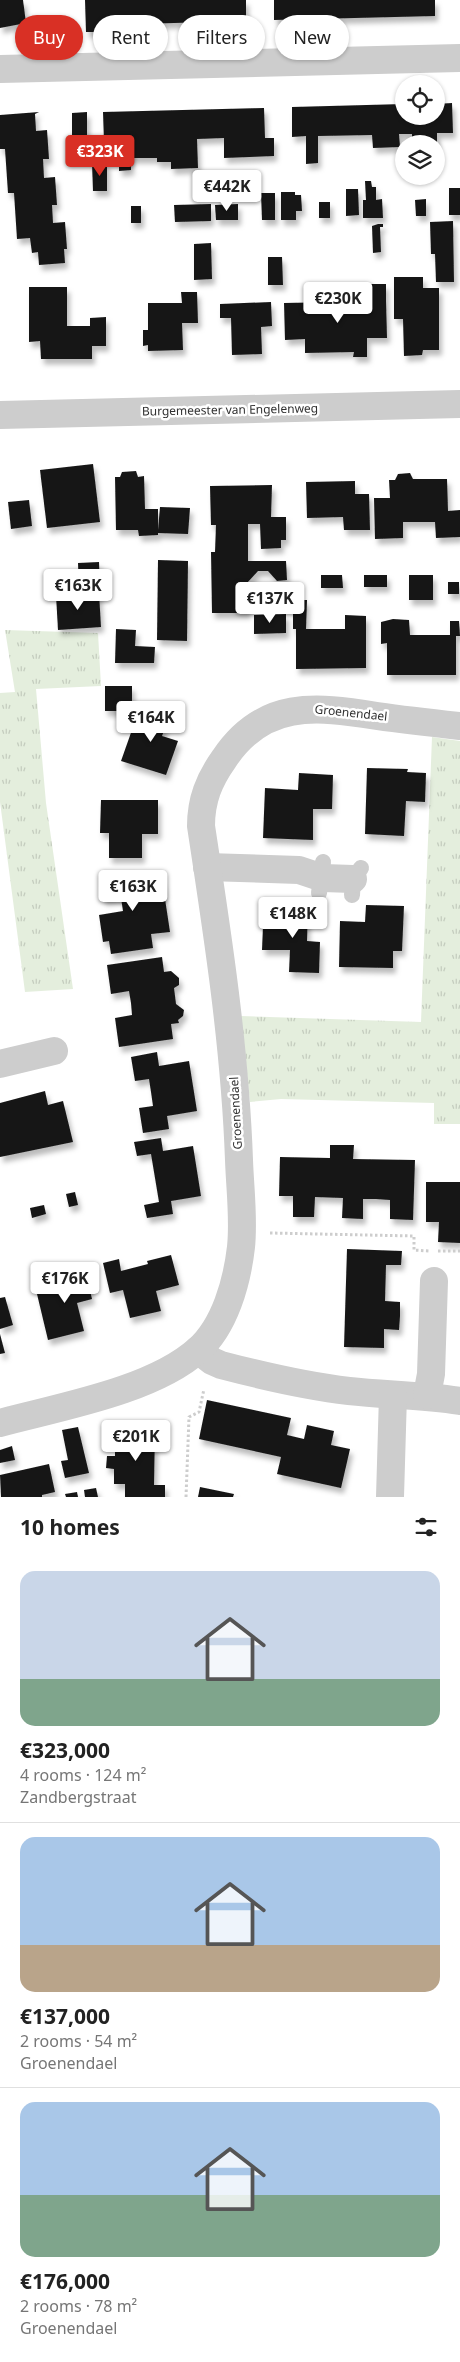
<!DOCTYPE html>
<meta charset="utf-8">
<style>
:root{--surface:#fff;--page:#f2f2f2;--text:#222;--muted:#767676;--line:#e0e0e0;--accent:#d93025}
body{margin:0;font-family:"Noto Sans",sans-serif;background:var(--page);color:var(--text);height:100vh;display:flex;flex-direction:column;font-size:19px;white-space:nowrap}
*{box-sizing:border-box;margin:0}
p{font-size:16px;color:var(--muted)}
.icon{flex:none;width:28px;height:28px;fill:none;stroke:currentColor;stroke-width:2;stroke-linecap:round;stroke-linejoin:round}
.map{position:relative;height:1497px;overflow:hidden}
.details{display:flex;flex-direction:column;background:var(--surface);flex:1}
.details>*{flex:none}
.guide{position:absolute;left:15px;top:15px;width:430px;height:45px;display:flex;gap:10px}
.buttons{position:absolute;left:395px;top:75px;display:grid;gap:10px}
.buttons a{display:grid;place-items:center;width:50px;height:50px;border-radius:50%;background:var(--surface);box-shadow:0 1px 4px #0004;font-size:25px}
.price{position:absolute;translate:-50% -42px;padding:0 11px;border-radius:5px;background:#fff;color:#222;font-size:16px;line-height:32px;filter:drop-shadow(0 1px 2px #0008)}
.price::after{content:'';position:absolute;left:50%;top:30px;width:15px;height:11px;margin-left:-8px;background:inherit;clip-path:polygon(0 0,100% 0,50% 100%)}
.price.active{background:var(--accent);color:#fff}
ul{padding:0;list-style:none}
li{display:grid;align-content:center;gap:10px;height:265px;padding:0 20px}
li+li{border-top:1px solid var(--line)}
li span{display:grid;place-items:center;height:155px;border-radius:15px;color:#555}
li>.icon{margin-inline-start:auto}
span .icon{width:90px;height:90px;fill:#fffc;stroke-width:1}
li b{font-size:21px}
h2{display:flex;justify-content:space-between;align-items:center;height:60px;padding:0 20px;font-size:21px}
.tag{padding:0 18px;border-radius:22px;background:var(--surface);box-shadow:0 1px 4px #0004;font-size:18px;line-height:45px}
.tag.active{background:var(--accent);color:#fff}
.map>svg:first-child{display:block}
.grass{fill:url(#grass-tufts)}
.building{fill:#171717;filter:url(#shadow)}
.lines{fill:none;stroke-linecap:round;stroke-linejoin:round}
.path{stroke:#cdcdcd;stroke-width:3;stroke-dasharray:2.5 2.5;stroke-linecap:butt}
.service{stroke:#cdcdcd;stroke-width:16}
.minor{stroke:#cdcdcd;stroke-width:28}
.tertiary{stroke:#cdcdcd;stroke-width:28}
.labels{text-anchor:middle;stroke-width:5;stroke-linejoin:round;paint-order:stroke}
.street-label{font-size:12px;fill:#303030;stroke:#fff}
</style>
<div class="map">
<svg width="460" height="1497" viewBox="0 0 460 1497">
<defs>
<pattern id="grass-tufts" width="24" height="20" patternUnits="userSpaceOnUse" patternTransform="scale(1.25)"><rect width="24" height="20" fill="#e4eedd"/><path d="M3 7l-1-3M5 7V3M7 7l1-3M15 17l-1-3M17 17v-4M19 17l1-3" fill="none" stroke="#c4ccbe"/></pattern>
<filter id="shadow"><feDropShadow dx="3" dy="5.5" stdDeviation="2.5" flood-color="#0004"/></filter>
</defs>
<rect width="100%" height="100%" fill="#fff"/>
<g class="grass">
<path d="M5,630L98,633L101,686L36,689L46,803L73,989L25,992L0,802V693L15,692Z"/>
<path d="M432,737L460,741V1124H434V1103L281,1099L250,1102L241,1016L421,1022Z"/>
</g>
<g class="building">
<path d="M0,0H23L26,23L0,28Z"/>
<path d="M85,0H246V21L102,25L103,32H86Z"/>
<path d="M274,0H435V16L274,20Z"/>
<path d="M452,103L453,133H437V144H412V134H399L400,147L373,148L372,135L318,136V163L306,164V136L292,137V107L404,104V116H436V104Z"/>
<path d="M264,108L265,138H274V156L224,158V138L197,139L198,168L171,169V162H157V158H131V170L119,171V141L104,142L103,112Z"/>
<path d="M39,112L35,114L36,131L47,130L49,159H43L44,178L55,177L57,205H52L53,223L65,222L67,249H64L65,263L39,265L38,252L32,253L30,238L17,239L14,193H8L5,149H0V115Z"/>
<path d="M87,112V157H72V113Z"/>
<path d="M92,163H107V191H93Z"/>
<path d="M365,181H371L372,187H376V200L382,199L383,218H363V200H366Z"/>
<rect x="449" y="188" width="11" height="27"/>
<path d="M346,189H358L359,215L346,216Z"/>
<path d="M281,192H295V195H301L302,211H296V220H281Z"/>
<path d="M261,193H275V220H262Z"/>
<path d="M426,199V216H416L415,200Z"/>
<rect x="319" y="202" width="11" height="16"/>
<path d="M211,204V221L175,222L174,205Z"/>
<path d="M238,204V220H216L215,205Z"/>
<rect x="131" y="206" width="10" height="17"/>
<path d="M453,221L454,282H436L435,254H431L430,222Z"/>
<path d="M378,224H383V227H380L381,252L373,253L372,226Z"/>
<path d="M211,243L212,279L194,280V244Z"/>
<path d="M268,257H282L283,285H268Z"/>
<path d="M394,277H423V288H439V350H423L422,355L404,356L403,319H394Z"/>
<path d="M366,284H386V301L387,338H367V357H353L354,352L305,353V339L285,340L284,303L335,302V314L361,313V302H367Z"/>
<path d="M29,287H67V326H90V318L106,317V346H92V359H41L40,341L29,342Z"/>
<path d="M181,292H197L198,323H182L183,350L148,351V345L143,346V330H148V303H182Z"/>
<path d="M271,302L272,326L261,327L262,354L232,355L231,318H220V304Z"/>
<path d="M93,464L100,522L47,528L40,470Z"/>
<path d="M136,471L138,477L144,476L145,509H158V530L160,507L190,508L188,534L158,533V535L139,536L138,530H116L115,477H120L122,472Z"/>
<path d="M410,473L413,479H447L448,511L460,510V537L436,538L435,522H403V538L375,539L374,498H390L389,480H395L398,474Z"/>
<path d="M355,481V494H369L370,530H344L343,517L307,518L306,482Z"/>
<path d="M272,485L271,517H286V540H281V548L261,549L260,524H248V561H286L287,580L277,581L268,571H258L247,583L248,613H212L211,552H215L216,525H211L210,486Z"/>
<path d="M29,500L32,526L11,529L8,502Z"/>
<path d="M158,560L188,561L187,641L157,640Z"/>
<path d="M99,562L100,590L79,591L78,563Z"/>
<path d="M321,575H342L343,588H321Z"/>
<rect x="364" y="575" width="23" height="12"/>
<rect x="409" y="575" width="24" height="25"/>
<rect x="448" y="582" width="11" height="12"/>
<path d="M99,593L101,627L58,630L56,595Z"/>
<path d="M293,600H307L306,629H345V615L366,616V668L296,669V629H293Z"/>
<path d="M286,614V633L254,634V615Z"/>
<path d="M393,619L409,620L410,635H450V621H459L460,636H456V675H387V643L381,644V622Z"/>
<path d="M116,629L136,630L135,646L155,647L154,663H115Z"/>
<rect x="105" y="686" width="27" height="25"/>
<path d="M145,706L170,714L162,736L178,741L166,775L121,761L133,727L137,729Z"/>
<path d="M367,768L408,769L407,772L426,773L425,802L406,801L404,836L365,834Z"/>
<path d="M299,773L333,775L332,809H313V840L263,838L265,788L298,790Z"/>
<path d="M101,800H158V834H142V858H109V833H100Z"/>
<path d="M131,870L133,883L162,879L170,932L151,934L153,948L111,954L109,941L103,942L99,915L123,911L121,898L103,900L99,875Z"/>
<path d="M366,905L404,906L402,951H393V968L339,967L340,921L365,922Z"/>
<path d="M273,906L308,907L307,941L320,942L319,973L289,972L290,950H262L263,926H272Z"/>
<path d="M162,957L164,972L171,971L179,978V985L174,988L176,1004L184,1010L183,1016L178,1020L179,1023L171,1024L173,1039L119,1047L115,1018L132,1015L131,1003L129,991L111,994L107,965Z"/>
<path d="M157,1052L159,1066L189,1061L197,1111L167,1116L169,1129L143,1133L139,1108L153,1106L151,1092L149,1079L135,1081L131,1057Z"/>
<path d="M45,1091L48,1105L63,1101L73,1142L0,1157V1103Z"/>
<path d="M161,1138L163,1151L193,1146L201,1196L171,1201L173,1214L147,1218L144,1205L159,1202L151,1154L137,1156L134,1142Z"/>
<path d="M330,1145H354L353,1159L415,1160L413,1220L390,1219V1200L376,1199H363V1219L342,1218L343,1198L315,1197L314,1217H293V1196H279L280,1157L330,1158Z"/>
<path d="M426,1182H460V1243L438,1242L439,1222H426Z"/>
<path d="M75,1192L78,1205L69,1207L66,1194Z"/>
<path d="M44,1205L46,1214L32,1218L30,1208Z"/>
<path d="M347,1249L402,1251L401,1265H386L385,1301L400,1302V1316L399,1330L384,1329V1348L344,1347Z"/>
<path d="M171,1255L179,1285L156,1291L161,1311L130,1318L123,1290L110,1293L103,1263L119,1259L121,1271L148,1264L147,1261Z"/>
<path d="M84,1266L92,1299L77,1303L84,1331L48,1340L37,1294L60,1288L56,1273Z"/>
<path d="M5,1297L13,1325L0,1329V1298Z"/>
<path d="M0,1334L5,1353L0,1354Z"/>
<path d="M207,1400L291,1418L287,1435L304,1439L307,1425L334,1431L331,1445L350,1449L341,1488L277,1474L281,1457L199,1439Z"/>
<path d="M78,1427L89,1473L65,1478L61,1461L68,1460L62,1430Z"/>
<path d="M115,1428H155L154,1485H165V1497H125V1484H114V1469L106,1468L107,1456H115Z"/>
<path d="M12,1446L15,1460L0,1463V1450Z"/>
<path d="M49,1464L55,1492L42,1495V1497H1L0,1475Z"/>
<path d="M200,1487L234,1494L233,1497H198Z"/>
<path d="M96,1488L98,1497H85L84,1490Z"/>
<path d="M77,1492L78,1497H66L65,1494Z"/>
</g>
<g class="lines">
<g class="path">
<path d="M270,1233L414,1236V1250L429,1251"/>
<path d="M438,1251H460"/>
<path d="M186,1497L189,1417L199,1412L204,1389"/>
</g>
<g class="service">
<path d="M319,893L323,862"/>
<path d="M352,895L353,879L361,868"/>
</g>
<g class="minor">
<path d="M0,69L460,58"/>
<path d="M207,867L299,870L323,878L353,879"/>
<path d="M0,1064L54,1051"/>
<path d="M198,1350L212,1361L221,1365C263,1376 306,1386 349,1391C386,1395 423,1395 460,1401"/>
<path d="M427,1395L431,1374L434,1281"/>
<path d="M0,1423C59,1407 152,1391 198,1350C225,1326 237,1282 241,1247C244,1219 240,1189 239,1160C235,1048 218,937 201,826C201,800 209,780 224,759C263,700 315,706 377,716C405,720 432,723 460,726"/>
<path d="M390,1497L393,1395"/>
</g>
<path class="tertiary" d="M0,415L460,404"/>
</g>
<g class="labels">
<g class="street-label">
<text transform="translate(230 410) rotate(-1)" y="4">Burgemeester van Engelenweg</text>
<text transform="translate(351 713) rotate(6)" y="4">Groenendael</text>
<text transform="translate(236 1113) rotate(-93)" y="4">Groenendael</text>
</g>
</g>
</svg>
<div class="buttons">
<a><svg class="icon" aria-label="locate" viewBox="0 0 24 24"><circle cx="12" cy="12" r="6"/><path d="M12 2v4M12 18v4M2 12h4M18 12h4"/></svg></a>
<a><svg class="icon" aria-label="layers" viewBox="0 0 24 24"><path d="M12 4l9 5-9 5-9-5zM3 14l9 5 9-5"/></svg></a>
</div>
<b class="price active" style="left:100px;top:177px">€323K</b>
<b class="price" style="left:227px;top:212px">€442K</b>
<b class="price" style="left:338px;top:324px">€230K</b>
<b class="price" style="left:78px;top:611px">€163K</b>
<b class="price" style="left:270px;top:624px">€137K</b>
<b class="price" style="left:151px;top:743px">€164K</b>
<b class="price" style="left:133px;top:912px">€163K</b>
<b class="price" style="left:293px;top:939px">€148K</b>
<b class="price" style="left:65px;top:1304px">€176K</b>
<b class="price" style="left:136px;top:1462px">€201K</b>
<div class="guide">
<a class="tag active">Buy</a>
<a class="tag">Rent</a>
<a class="tag">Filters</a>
<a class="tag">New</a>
</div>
</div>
<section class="details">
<h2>10 homes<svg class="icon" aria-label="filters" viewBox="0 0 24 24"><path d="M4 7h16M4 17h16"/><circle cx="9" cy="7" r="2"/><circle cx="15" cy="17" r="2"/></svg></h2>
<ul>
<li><span style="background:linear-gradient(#c9d6e8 70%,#7fa58c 0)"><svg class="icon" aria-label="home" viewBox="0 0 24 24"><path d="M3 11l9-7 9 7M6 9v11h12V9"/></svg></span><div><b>€323,000</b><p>4 rooms · 124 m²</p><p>Zandbergstraat</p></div></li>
<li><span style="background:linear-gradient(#a9c7e8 70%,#b9a48a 0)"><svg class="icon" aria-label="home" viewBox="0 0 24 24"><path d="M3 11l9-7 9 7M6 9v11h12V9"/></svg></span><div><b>€137,000</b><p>2 rooms · 54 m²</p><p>Groenendael</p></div></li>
<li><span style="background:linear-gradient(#a9c7e8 60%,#7fa58c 0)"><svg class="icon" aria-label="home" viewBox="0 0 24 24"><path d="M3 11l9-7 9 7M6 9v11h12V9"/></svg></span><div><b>€176,000</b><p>2 rooms · 78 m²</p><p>Groenendael</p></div></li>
</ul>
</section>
